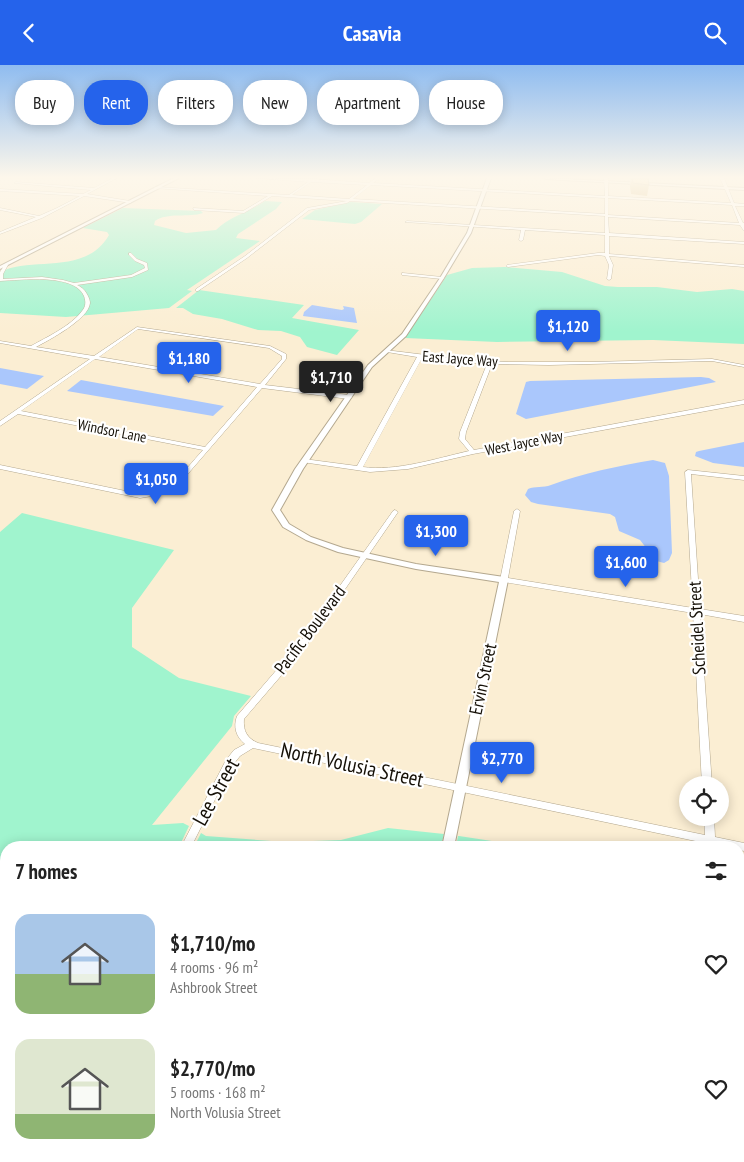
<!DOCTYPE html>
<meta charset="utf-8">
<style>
:root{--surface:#fff;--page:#f6f6f6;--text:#222;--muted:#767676;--accent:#2563eb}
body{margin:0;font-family:"PT Sans Narrow",sans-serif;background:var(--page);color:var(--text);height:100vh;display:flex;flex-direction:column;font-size:19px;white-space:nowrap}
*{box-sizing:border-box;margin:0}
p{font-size:16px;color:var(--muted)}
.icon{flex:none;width:28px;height:28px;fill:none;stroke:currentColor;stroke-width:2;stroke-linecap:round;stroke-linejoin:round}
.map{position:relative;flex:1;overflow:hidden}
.sheet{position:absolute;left:0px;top:776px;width:745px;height:321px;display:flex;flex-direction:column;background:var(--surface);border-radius:20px 20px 0 0;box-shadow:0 2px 12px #0003}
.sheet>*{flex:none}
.guide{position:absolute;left:15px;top:15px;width:715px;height:45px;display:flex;gap:10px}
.fabs{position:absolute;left:679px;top:711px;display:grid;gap:10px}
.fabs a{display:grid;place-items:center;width:50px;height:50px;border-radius:50%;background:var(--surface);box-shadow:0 2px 12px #0003;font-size:25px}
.price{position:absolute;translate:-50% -42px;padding:0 11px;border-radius:5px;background:var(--accent);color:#fff;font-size:16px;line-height:32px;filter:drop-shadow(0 1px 2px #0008)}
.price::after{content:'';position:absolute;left:50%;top:30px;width:15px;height:11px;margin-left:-8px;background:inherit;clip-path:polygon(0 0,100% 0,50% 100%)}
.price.on{background:#222;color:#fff}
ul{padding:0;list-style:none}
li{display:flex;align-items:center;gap:15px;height:125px;padding:0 15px}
li span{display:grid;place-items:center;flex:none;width:140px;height:100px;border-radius:15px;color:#555}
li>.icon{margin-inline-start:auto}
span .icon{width:60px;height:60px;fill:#fffc;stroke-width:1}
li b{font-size:21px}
h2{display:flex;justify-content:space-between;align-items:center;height:60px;padding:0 15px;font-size:21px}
.chip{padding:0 18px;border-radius:20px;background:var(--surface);box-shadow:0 2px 12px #0003;font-size:18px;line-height:45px}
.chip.on{background:var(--accent);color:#fff}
header{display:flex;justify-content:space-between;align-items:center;height:65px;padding:0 15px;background:var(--accent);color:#fff;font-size:22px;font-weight:700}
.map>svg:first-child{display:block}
.green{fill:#a0f4ce}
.water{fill:#aac7fc}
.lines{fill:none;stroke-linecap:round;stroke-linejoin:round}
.minor-casing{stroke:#b4a88f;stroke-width:1}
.tertiary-casing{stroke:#b4a88f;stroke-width:2}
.minor{fill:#fff;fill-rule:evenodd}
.tertiary{fill:#fff;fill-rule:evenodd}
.wall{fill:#d6b878}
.building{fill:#f9d68b;stroke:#ae9661}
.labels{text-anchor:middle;stroke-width:4.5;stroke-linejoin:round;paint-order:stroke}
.far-street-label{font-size:15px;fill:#151007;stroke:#fff}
.street-label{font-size:18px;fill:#151007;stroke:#fff}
.near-street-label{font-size:21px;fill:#151007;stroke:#fff}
</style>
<header><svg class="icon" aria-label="back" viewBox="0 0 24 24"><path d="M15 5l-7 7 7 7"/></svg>Casavia<svg class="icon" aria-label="search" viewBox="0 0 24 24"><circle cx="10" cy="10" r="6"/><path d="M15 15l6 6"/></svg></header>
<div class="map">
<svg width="744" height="1097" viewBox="0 0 744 1097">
<rect width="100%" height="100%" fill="#fbeed3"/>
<g class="green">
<path d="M265,136L282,137L276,144L238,169L236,173L260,176L187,225L192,226L169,243L66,252L0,248V207C31,191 86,211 109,170L107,167L83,163L123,143L201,146L203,148C189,153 167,147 155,156L154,160L186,168L216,165C230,151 249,147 265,136Z"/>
<path d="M351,137L382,139L361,157L355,159L302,154L315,145Z"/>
<path d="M505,202L562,207L605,221L618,222H657L697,227L732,224L744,226V279L653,275L497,277L405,273L447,210L472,203Z"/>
<path d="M199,225L304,240L292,253L359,265L337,290L307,282L300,272L281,266L258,265L222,254L193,249L183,243H176Z"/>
<path d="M22,448L174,485L132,543V582L179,613L251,631L234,651L232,661L152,760L183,758L189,761L179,782H6V930L0,928V467Z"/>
<path d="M388,763L444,769L441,782H194L201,768L206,771L285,777L341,775Z"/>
<path d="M458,771H459L531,782H456Z"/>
<path d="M739,954L744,955V1097H741Z"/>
</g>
<g class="water">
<path d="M312,240L342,245L344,244L343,241L354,243L357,258L303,251L304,247Z"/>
<path d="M0,303L44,311L27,324L0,319Z"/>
<path d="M701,312L709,313L716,317L526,354L516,349L526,317L530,316Z"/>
<path d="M81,315L224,341L213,351L67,326Z"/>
<path d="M744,377V402L713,398L695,391L696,387L699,386Z"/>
<path d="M653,395L665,398L669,411L672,488L669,495L664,498L649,494L647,484L640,475L619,466L615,452L610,449L538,439L531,437L525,430L528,424C535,421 543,423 551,420C583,408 618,401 653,395Z"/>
</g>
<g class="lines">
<defs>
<g id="minor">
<path d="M113,113H117L87,129L130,136L131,138L84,131L42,153L0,169V167L36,152L0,145V143L39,151L57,143L80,131L0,126V124L83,129L91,125L14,118L16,117L94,123Z"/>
<path d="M257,113L312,114L369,118L376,113H380L373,118L605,131L604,113H608V131L731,138L720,113H724L734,138L744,139V141H735L743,158H744V166L740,160L608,152L609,168L744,177V179L609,171V189L744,200V202L609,191L613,200L611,214L609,215L607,214L609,200L605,191L598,190L508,202L506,201L507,200L598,188H605V170L525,165L523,175L521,176L519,175L521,165L405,157L407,156L605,168V151L350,136L347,138L309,145L247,193L198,226H196V224L245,191L307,143L347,136L272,131L244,148L194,145L193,143L243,146L268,131L154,123L156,122L289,130L308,117ZM311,117L367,120L349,134L292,130ZM371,120L605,133V149L353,134ZM608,133L732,140L739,158L608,150Z"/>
<path d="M129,188H131L137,194L147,198L148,205L132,212L77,220C83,223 85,225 88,231C89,233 90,236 90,238C89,254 49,275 36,282L94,291L137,262L270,281L286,289V294L265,320L349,330L352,332L349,334L262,323L180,418L158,430L140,433L0,404V400L140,429C173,425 182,408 203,385L18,349L0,361V356L90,294L0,278V276L31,281C47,272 71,261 82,246C86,241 86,237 84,231C74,208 21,215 0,216V207L5,199L8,200L3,209V214L42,212L63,215L74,218L131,210L145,203L144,200L135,196L129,190ZM138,264L269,283L282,291V294L260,319L99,292ZM95,294L257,322L205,382L21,346Z"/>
<path d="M403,208L442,212L444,213L442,214L402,210V208Z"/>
<path d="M385,285L467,295L508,297H590L712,294L744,300V302L712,296L549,300L492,299L466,367L465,374L474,385L744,335V339L473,389L408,404L370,407L302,397L301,396L304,394L357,401L417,292L387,287L385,286ZM422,293L487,299L460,367L459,374L469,386C438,393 395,407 363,402Z"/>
<path d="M688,405L744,411V415L691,409L700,544L744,551V557L700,549L712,720H702L693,548L504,517L500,515L514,446L517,444L520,446L508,513L693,543L685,407Z"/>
<path d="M395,445L398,447L304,584L244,654C243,666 247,673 258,678L705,770L704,752H714L715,772L744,778V786L739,785V782H725L715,780V782H705V778L253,683L240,691L232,701L191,782H181L226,695L234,685L245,679C236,672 233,662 237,651L298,580L393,446Z"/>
<path d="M26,1091H39L37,1097H23Z"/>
<path d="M320,1091H348L351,1092L353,1097H325L321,1096Z"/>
<path d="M721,1091H735L736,1097H722Z"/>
</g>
<g id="tertiary">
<path d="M174,113H179L0,204V201Z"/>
<path d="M487,113H491L471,168L444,213L406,271L372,302L303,404L280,445L289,459L311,472L343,483L416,499L504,512L508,515L454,782H442L499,517L416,504L338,487L306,475L283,462L272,445L295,404L368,300L402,269L440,213L467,168Z"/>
<path d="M544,113L744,123V125L546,114Z"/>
<path d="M376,1091H392L391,1097H375Z"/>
</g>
</defs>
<use href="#minor" class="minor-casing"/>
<use href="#tertiary" class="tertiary-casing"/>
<use href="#minor" class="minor"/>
<use href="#tertiary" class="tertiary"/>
</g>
<path class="wall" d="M631,113H648L649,120L647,131L631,129L630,121Z"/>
<path class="building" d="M632,113H648L649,120L633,118Z"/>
<linearGradient id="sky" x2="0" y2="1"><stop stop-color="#8fbcf0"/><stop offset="0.42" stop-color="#fdf7eb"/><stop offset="1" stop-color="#fdf7eb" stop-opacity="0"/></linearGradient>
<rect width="744" height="267" fill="url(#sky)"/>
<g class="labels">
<g class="far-street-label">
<text transform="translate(460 294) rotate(4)" y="5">East Jayce Way</text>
<text transform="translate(112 366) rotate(11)" y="5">Windsor Lane</text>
<text transform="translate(524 378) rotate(-11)" y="5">West Jayce Way</text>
</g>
<g class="street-label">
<text transform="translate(697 563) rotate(-93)" y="6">Scheidel Street</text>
<text transform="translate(310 565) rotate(-53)" y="6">Pacific Boulevard</text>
<text transform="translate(483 614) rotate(-78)" y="6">Ervin Street</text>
</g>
<g class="near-street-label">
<text transform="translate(352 700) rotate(12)" y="7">North Volusia Street</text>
<text transform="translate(216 727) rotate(-61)" y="7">Lee Street</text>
</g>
</g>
</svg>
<div class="fabs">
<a><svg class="icon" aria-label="locate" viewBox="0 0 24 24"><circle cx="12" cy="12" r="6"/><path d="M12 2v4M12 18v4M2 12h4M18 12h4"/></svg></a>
</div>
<b class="price" style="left:568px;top:287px">$1,120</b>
<b class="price" style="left:189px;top:319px">$1,180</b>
<b class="price on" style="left:331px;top:338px">$1,710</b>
<b class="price" style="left:156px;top:440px">$1,050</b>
<b class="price" style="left:436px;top:492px">$1,300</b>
<b class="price" style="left:626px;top:523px">$1,600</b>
<b class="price" style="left:502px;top:719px">$2,770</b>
<div class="guide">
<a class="chip">Buy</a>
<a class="chip on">Rent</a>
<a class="chip">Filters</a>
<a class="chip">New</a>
<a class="chip">Apartment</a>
<a class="chip">House</a>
</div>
<section class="sheet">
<h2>7 homes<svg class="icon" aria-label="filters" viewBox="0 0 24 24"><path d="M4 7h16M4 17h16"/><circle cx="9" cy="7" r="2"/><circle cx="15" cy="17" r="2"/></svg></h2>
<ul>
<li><span style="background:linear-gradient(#a9c7e8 60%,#8fb573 0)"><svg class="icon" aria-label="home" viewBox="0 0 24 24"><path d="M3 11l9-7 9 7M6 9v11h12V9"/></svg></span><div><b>$1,710/mo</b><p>4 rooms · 96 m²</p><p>Ashbrook Street</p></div><svg class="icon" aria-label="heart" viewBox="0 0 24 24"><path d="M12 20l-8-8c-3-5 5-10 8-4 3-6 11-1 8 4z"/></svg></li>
<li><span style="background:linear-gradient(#dfe7d0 75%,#8fb573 0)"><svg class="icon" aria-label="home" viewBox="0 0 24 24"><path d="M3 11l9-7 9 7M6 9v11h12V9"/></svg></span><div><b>$2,770/mo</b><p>5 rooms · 168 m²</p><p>North Volusia Street</p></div><svg class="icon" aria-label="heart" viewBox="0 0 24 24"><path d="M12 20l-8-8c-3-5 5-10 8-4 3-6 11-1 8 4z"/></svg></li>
</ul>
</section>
</div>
